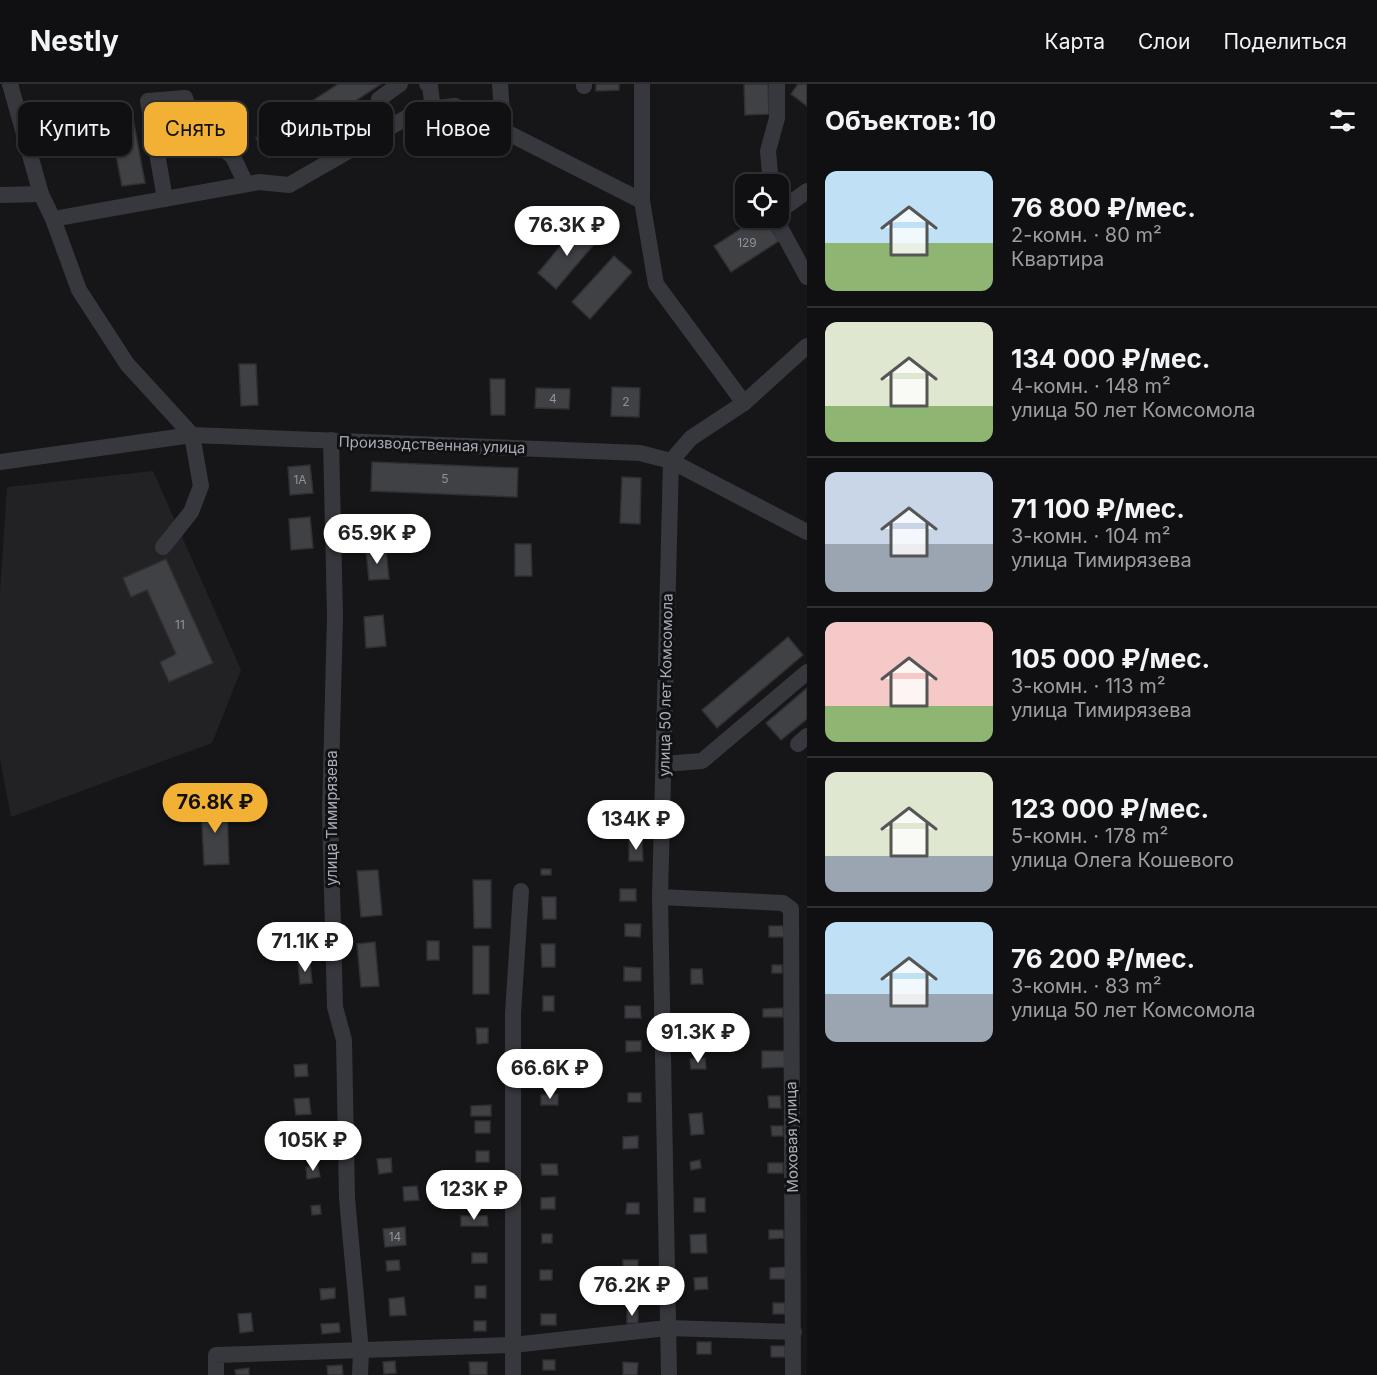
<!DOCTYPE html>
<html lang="ru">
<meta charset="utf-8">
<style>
:root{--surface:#101012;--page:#1e1e20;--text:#f1f3f6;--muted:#9c9d9f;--line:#303032;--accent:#f2b134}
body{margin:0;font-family:Inter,sans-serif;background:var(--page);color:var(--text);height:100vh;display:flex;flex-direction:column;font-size:22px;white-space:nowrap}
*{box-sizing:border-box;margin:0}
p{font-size:20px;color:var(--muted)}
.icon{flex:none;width:33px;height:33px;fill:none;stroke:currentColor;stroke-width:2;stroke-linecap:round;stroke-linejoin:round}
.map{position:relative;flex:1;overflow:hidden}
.side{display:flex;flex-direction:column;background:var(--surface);width:570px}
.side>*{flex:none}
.guide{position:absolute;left:18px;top:18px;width:570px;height:54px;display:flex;gap:12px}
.fabs{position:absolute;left:735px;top:90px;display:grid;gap:12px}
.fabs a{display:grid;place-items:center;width:54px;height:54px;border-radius:12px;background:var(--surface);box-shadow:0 2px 4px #0004,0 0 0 2px var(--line);font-size:30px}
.price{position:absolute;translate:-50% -51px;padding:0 14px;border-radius:21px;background:#fff;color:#222;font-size:20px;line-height:39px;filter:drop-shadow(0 2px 3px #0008)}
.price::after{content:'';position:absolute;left:50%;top:36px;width:18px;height:14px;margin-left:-9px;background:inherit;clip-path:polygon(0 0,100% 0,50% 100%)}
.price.selected{background:var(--accent);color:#111}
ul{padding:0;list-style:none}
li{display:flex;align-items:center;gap:18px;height:150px;padding:0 18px}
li+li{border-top:2px solid var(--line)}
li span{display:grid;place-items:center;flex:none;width:168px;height:120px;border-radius:12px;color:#555}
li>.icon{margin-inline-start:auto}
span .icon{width:72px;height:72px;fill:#fffc;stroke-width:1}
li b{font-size:26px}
h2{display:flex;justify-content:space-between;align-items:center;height:72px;padding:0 18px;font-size:26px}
.pill{padding:0 21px;border-radius:12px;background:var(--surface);box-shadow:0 2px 4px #0004,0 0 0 2px var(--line);font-size:21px;line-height:54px}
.pill.selected{background:var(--accent);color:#111}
header{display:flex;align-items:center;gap:36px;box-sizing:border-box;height:84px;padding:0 30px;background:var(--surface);border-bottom:2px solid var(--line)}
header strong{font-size:28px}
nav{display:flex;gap:33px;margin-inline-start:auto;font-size:21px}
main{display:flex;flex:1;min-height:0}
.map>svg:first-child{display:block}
.built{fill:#222225}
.building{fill:#404145;stroke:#303034;stroke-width:1.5}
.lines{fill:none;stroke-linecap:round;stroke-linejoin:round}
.minor{stroke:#37383d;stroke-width:16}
.labels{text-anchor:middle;stroke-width:6;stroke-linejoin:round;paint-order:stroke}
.number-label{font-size:12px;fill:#8e929b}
.street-label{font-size:15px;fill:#a8adb8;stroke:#111113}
</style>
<header>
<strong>Nestly</strong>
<nav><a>Карта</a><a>Слои</a><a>Поделиться</a></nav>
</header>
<main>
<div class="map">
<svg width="807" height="1291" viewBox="0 0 807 1291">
<rect width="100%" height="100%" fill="#161618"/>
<path class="built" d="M153,387L241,586L212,659L11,733L0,675V508L7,403Z"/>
<g class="building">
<path d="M338,0H381L269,74L256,54Z"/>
<path d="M596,0H619V6L596,7Z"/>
<path d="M744,0H768L769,30L745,31Z"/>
<path d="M798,0H807V22L791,10Z"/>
<path d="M132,29L145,99L122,102L109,34Z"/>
<path d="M758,134H764L779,157L731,188L714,162Z"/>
<path d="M577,142L596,158L556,205L538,189Z"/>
<path d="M614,172L632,188L590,235L572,218Z"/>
<path d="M239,280H256L258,321L241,322Z"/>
<path d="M490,295H505V331H491Z"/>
<path d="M612,303L640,304L639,333L611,332Z"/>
<path d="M536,304L570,305L569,325L535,324Z"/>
<path d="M372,378L518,384L517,413L371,407Z"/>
<path d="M310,381L313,409L290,411L288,383Z"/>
<path d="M622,393L641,394L640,440L620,439Z"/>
<path d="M310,433L313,464L291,466L289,435Z"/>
<path d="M515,460H531L532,492H515Z"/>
<path d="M386,465L389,495L369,496L366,466Z"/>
<path d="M166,475L213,579L169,598L160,578L176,570L147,506L131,513L123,494Z"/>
<path d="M383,531L386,562L366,564L364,533Z"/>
<path d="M788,553L803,571L717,644L702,626Z"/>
<path d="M807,604V635L781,656L766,639Z"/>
<path d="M227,720L229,780L204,781L201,721Z"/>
<path d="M629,756H642L643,777H629Z"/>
<rect x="541" y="785" width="10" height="6"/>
<path d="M378,786L382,831L361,833L357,787Z"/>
<path d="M473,796H491V844H474Z"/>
<rect x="620" y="805" width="16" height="12"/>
<path d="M542,813H556V835H543Z"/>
<path d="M625,840H641L640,853L625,852Z"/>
<path d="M769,842H783L784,853H769Z"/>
<rect x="427" y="857" width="12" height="19"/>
<path d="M375,858L379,902L361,903L357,860Z"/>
<path d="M541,860H555V883H542Z"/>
<rect x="473" y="862" width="16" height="48"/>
<path d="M310,878L312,899L300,900L298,879Z"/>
<rect x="772" y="881" width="10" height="8"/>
<path d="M624,883L641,884V897H624Z"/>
<path d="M691,885H702L703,900H691Z"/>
<rect x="543" y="912" width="11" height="15"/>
<path d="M625,922H640L641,934H625Z"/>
<path d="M783,924V933H763V925Z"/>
<path d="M476,944H488V959L477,960Z"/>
<path d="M626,957H641V967L626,968Z"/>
<path d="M762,967H785V983L762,984Z"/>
<path d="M705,974L706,985H691L690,975Z"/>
<rect x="542" y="976" width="14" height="11"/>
<path d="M307,980L308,992L295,993L294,981Z"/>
<rect x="628" y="1009" width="13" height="9"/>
<path d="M558,1010V1021H541V1011Z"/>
<path d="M768,1012H780L781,1024H769Z"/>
<path d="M309,1014L311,1030L296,1031L294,1015Z"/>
<path d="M491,1021V1032H471V1022Z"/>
<path d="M702,1029L704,1050L691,1051L689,1030Z"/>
<rect x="475" y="1037" width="15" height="12"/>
<path d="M771,1042H783V1052H772Z"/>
<path d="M638,1052V1064L623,1065V1053Z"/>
<rect x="476" y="1067" width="13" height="11"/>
<path d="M391,1074L392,1088L379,1090L377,1075Z"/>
<path d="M700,1076L701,1084L691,1086L690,1078Z"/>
<rect x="768" y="1079" width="15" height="10"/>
<path d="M541,1080H557L558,1091H542Z"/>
<path d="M318,1082L320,1093L307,1095L306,1083Z"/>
<rect x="474" y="1099" width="14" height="10"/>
<path d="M417,1102L419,1116L404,1117L403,1103Z"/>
<path d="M555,1113V1125H541V1114Z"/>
<rect x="694" y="1114" width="11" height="14"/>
<path d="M627,1119H639V1130H626Z"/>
<path d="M320,1121L321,1130L312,1131L311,1122Z"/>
<path d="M461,1132H487L488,1142H461Z"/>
<path d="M405,1143L406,1161L385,1163L383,1145Z"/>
<path d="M769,1146H783L784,1154L769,1155Z"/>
<rect x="542" y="1150" width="10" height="9"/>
<path d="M706,1150L707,1169H691L690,1151Z"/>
<rect x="472" y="1169" width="15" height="10"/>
<path d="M399,1176L400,1186L387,1187L386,1177Z"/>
<rect x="623" y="1176" width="15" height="11"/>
<path d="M786,1183V1195H770V1184Z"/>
<rect x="540" y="1186" width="12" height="10"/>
<path d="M707,1193L708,1205L695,1206L694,1194Z"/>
<rect x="475" y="1202" width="11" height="12"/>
<path d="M335,1204V1214L321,1216L320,1205Z"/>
<path d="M404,1213L406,1231L390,1232L389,1215Z"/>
<rect x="773" y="1219" width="12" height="11"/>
<rect x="627" y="1226" width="11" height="13"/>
<path d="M251,1229L253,1247L240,1249L238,1230Z"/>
<rect x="541" y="1230" width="15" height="11"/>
<rect x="474" y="1237" width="12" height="10"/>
<path d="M339,1239L340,1248L322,1250L321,1240Z"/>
<rect x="697" y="1258" width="14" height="12"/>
<rect x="771" y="1262" width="14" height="11"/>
<rect x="543" y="1276" width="12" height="10"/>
<path d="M395,1277L396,1289L384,1290L383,1278Z"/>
<path d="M469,1278H487V1291H470Z"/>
<path d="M623,1278L638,1279L637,1291H623Z"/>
<path d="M342,1281L343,1291H328L327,1282Z"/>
<path d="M249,1284V1291H236L235,1286Z"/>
</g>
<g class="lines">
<g class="minor">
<path d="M10,0L41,110L53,135L79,206L127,280L192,351L640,369L671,377L807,448"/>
<path d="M427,0L430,2L433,25"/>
<path d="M584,0V2"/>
<path d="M642,0V117"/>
<path d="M379,15L400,0"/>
<path d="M492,41L502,28L500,0"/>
<path d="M771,100L768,67L777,34V0"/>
<path d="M0,111L41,110"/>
<path d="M165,115L148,17L185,14L193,37L233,73L246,100"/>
<path d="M778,128L807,107"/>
<path d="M775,134L807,193"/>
<path d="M53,135L259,98L289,101L420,26L455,22L642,117L656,200L744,319"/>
<path d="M331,356L335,532L330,729L335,923L344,956L347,1114L361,1268L360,1291"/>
<path d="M0,378L192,351L201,402L191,428L163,463"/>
<path d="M798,660L807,652"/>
<path d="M664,680L702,677L807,588"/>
<path d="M660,813L783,819L791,825L793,1291"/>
<path d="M216,1291V1271L513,1261L667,1244L794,1248"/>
<path d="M513,1291V929L521,807"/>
<path d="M669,1291L660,813L671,377L691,354L744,319L807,262"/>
</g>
</g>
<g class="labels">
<g class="number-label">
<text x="747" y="163">129</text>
<text x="553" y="319">4</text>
<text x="626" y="322">2</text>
<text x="445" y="399">5</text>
<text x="300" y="400">1А</text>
<text x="180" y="545">11</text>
<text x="395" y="1157">14</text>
</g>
<g class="street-label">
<text transform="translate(432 361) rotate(2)" y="5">Производственная улица</text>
<text transform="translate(666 601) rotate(-89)" y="5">улица 50 лет Комсомола</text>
<text transform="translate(332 734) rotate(-90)" y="5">улица Тимирязева</text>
<text transform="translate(792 1053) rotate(-91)" y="5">Моховая улица</text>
</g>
</g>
</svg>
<div class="fabs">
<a><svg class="icon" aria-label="locate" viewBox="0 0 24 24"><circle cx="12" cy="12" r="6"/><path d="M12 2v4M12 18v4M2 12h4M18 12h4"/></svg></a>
</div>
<b class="price" style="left:567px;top:173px">76.3K ₽</b>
<b class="price" style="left:377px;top:481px">65.9K ₽</b>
<b class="price selected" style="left:215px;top:750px">76.8K ₽</b>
<b class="price" style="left:636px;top:767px">134K ₽</b>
<b class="price" style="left:305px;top:889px">71.1K ₽</b>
<b class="price" style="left:698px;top:980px">91.3K ₽</b>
<b class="price" style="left:550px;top:1016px">66.6K ₽</b>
<b class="price" style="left:313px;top:1088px">105K ₽</b>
<b class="price" style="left:474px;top:1137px">123K ₽</b>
<b class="price" style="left:632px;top:1233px">76.2K ₽</b>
<div class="guide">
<a class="pill">Купить</a>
<a class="pill selected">Снять</a>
<a class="pill">Фильтры</a>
<a class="pill">Новое</a>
</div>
</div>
<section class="side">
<h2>Объектов: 10<svg class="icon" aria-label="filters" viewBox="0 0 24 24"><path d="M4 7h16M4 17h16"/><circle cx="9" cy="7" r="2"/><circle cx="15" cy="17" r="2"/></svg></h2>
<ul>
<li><span style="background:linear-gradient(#bfe0f5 60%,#8fb573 0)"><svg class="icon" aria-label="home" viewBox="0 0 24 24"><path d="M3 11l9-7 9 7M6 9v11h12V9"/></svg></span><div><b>76 800 ₽/мес.</b><p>2-комн. · 80 m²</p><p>Квартира</p></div></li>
<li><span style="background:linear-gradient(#dfe7d0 70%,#8fb573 0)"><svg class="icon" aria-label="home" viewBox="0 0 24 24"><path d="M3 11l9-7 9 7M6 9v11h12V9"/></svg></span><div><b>134 000 ₽/мес.</b><p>4-комн. · 148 m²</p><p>улица 50 лет Комсомола</p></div></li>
<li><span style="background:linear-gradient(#c9d6e8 60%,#9aa5b1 0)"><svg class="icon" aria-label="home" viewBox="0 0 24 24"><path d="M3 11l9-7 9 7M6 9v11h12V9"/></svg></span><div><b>71 100 ₽/мес.</b><p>3-комн. · 104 m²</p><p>улица Тимирязева</p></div></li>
<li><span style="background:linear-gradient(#f6c9c9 70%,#8fb573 0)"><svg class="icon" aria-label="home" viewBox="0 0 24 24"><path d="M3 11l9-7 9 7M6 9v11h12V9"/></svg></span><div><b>105 000 ₽/мес.</b><p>3-комн. · 113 m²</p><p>улица Тимирязева</p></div></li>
<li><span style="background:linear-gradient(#dfe7d0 70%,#9aa5b1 0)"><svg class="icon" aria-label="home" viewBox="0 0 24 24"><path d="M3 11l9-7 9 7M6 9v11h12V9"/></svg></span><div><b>123 000 ₽/мес.</b><p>5-комн. · 178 m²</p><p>улица Олега Кошевого</p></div></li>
<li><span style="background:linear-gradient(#bfe0f5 60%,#9aa5b1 0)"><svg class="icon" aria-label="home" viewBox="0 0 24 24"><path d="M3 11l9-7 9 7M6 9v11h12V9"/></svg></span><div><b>76 200 ₽/мес.</b><p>3-комн. · 83 m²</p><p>улица 50 лет Комсомола</p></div></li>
</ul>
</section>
</main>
